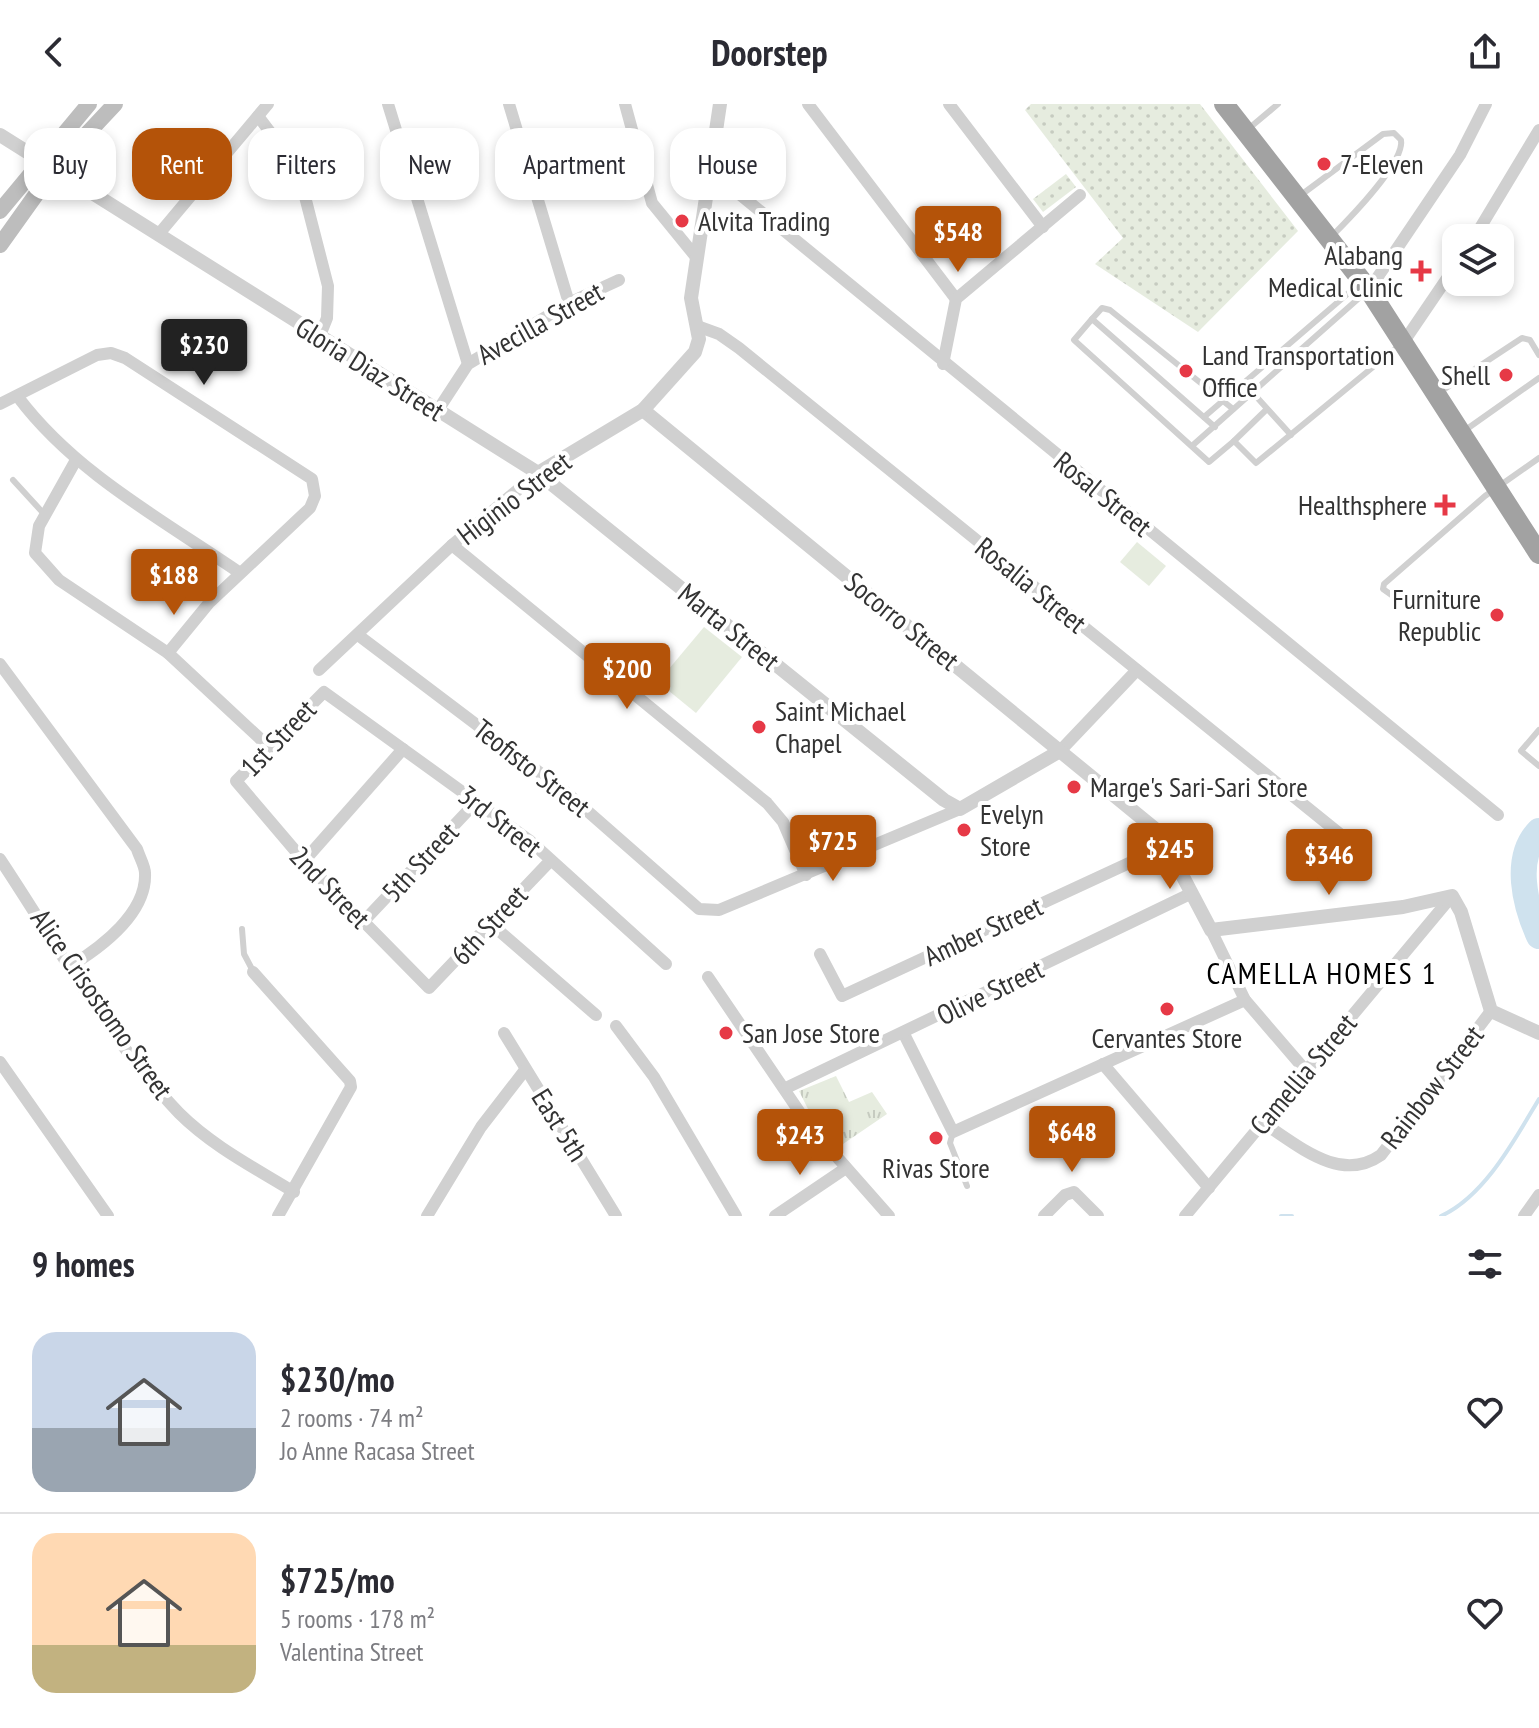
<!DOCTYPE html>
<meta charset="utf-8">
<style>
:root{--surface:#fff;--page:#f7f7f7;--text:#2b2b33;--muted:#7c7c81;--line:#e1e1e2;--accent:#b45309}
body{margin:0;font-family:"PT Sans Narrow",sans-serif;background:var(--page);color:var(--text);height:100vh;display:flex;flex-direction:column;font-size:30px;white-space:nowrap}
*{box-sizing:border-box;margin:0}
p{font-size:26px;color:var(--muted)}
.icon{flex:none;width:44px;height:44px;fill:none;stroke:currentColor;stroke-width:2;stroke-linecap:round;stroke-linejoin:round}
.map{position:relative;height:1112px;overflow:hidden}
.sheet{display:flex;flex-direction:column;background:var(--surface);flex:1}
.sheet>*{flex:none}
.top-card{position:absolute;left:24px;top:24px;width:800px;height:72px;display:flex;gap:16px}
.controls{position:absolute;left:1442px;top:120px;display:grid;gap:16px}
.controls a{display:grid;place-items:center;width:72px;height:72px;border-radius:16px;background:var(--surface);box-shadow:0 4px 12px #0003;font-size:40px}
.price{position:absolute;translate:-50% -68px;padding:0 18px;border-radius:8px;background:var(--accent);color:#fff;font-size:26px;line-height:52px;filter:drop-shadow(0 2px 4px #0008)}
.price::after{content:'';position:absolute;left:50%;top:48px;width:24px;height:18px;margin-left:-12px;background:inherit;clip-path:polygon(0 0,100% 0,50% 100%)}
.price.active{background:#222;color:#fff}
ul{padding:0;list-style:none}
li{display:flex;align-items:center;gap:24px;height:200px;padding:0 32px}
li+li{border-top:2px solid var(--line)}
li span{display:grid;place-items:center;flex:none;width:224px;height:160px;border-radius:24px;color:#555}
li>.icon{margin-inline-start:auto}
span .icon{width:96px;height:96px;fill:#fffc;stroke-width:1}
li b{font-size:34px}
h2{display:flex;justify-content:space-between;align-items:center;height:96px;padding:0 32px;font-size:34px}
.tag{padding:0 28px;border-radius:24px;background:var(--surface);box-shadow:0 4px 12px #0003;font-size:28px;line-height:72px}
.tag.active{background:var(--accent);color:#fff}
header{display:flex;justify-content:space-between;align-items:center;height:104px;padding:0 32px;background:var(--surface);font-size:36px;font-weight:700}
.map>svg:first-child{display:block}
.grass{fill:url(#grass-dots)}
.park{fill:url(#park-tufts)}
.garden{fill:#e6ecdf}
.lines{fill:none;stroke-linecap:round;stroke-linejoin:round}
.stream{stroke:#cfe2ee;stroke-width:4}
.river{stroke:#cfe2ee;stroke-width:26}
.service{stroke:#d0d0d0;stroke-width:6}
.minor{stroke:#d0d0d0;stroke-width:12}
.tertiary{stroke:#d0d0d0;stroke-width:14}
.secondary{stroke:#bdbdbd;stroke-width:16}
.trunk{stroke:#a2a2a2;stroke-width:20}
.poi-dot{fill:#e63946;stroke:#fff;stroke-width:3}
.labels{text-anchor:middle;stroke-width:8;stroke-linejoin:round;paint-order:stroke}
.poi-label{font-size:28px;fill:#333;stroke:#fff;text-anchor:start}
.street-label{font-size:28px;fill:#333;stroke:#fff}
.neighbourhood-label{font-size:30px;letter-spacing:2px;fill:#000;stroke:#fff}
</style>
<header><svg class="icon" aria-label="back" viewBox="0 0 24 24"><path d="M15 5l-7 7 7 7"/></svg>Doorstep<svg class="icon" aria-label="share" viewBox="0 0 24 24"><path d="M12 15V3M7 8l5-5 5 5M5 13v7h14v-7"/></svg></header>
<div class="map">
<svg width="1539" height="1112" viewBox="0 0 1539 1112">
<defs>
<pattern id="grass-dots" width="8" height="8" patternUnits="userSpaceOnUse" patternTransform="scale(2)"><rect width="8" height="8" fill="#e6ecdf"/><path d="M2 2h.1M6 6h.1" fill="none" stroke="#c6cbc0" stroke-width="1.8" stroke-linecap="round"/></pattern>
<pattern id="park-tufts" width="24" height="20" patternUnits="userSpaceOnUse" patternTransform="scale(2)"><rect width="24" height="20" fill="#e6ecdf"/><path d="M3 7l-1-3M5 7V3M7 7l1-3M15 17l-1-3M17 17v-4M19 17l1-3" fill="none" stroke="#c6cbc0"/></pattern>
</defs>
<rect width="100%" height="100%" fill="#fff"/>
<g class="grass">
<path d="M1031,0H1200L1298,127L1198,228L1095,160L1123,134L1025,6Z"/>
<path d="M1066,70L1076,83L1043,108L1033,95Z"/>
</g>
<path class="park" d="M836,972L849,998L872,988L887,1010L843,1040L812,1013L799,987Z"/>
<g class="garden">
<path d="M1137,438L1166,462L1149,482L1120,458Z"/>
<path d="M704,523L742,553L696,609L658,578Z"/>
</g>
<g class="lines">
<g class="stream">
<path d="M1281,1112H1292"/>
<path d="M1441,1112C1485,1092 1515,1035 1539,995"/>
</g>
<path class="river" d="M1539,727C1513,754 1525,801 1539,832"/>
<g class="service">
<path d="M1247,26L1278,0"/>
<path d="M1301,91L1383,30L1394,29L1401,36C1405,58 1348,116 1332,132"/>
<path d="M1092,215L1102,204L1110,206L1233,305"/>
<path d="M1440,288L1522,234L1530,236L1539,251"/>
<path d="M1253,289L1291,331"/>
<path d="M1204,313L1359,180"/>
<path d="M1215,323L1092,215L1074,236L1209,358L1234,337L1256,359L1401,240"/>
<path d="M1464,327L1539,274"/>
<path d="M1234,337L1267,305"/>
<path d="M1193,341L1367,187"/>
<path d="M13,376L45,411"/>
<path d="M1400,497L1383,485L1384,480L1485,392L1539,354"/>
<path d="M1539,626L1521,647L1539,662"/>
<path d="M242,825L244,850L253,867"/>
<path d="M953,1028L950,1039L967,1082"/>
</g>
<g class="minor">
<path d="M388,0L468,260"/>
<path d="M509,0L569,199"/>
<path d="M625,0L652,99L696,153"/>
<path d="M808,0L956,195"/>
<path d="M949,0L1043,123"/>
<path d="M258,12L286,49L302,81L328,182L327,214L319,234"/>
<path d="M710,66L1498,711"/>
<path d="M158,131L268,0"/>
<path d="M1474,134L1539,26"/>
<path d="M1369,186L1460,51L1486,0"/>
<path d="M697,222L719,230L739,244L1361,747"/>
<path d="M1403,239L1456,161"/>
<path d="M943,260L956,195L1080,91"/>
<path d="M18,293C75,369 163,416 240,469"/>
<path d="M0,300L97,251L111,249L125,254L312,375L315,392L310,404L209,499L168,549"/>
<path d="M438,306L468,260L569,199L619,176"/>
<path d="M76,356L39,422L35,449L59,476L168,549L268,642"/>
<path d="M452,441L767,699L783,718L806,771"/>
<path d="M358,531L568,690L699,805L719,806L960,705"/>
<path d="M0,560L137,745C139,752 145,762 145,769C147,809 101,843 72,861"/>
<path d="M319,566L452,441L538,369"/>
<path d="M1060,647L1137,566"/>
<path d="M0,755C56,839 109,936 179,1009C212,1042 255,1064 294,1088"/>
<path d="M551,756L429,884L304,757L236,677L324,588L529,736L666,860"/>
<path d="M304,757L403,645"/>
<path d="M363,818L477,697"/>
<path d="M490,819L596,911"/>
<path d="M1211,826L1245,896L1306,967"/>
<path d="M820,850L842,892L1168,741"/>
<path d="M253,868L350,977L351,983L278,1112"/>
<path d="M708,873L807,1019L889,1112"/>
<path d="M616,922L654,973L736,1112"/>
<path d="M504,929L616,1112"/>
<path d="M904,930L953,1028L1245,896"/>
<path d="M0,958L108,1112"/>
<path d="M1103,960L1209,1084"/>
<path d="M786,984L1192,789"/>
<path d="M1263,1019C1298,1041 1340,1080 1381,1051L1491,907"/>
<path d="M427,1112L481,1023L525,966"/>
<path d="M775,1112L846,1064"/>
<path d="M1044,1112L1065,1091L1074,1088L1098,1112"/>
<path d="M1185,1112L1452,792"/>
<path d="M1524,1112L1539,1091"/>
</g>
<g class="tertiary">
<path d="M0,31L538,369L944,696L960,705L1060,647"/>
<path d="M643,306L1160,729L1211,826L1403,803L1452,792L1461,808L1491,907L1539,929"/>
<path d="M538,369L643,306L695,248L699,235L691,194L720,0"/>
</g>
<g class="secondary">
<path d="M0,107L89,0"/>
<path d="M0,141L55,64L115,0"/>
</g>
<path class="trunk" d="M1224,0L1369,186L1539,450"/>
</g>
<g class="poi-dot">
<circle cx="1324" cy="60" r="8"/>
<circle cx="682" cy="117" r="8"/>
<path d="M1417 155h8v8h8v8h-8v8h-8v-8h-8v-8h8z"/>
<circle cx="1186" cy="267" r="8"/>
<circle cx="1506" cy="271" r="8"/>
<path d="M1441 389h8v8h8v8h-8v8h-8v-8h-8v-8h8z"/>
<circle cx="1497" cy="511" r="8"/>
<circle cx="759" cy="623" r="8"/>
<circle cx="1074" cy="683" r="8"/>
<circle cx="964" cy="726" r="8"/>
<circle cx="1167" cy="905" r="8"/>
<circle cx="726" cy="929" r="8"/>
<circle cx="936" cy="1034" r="8"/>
</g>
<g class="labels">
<g class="poi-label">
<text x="1340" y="70">7-Eleven</text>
<text x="698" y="127">Alvita Trading</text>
<text x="1403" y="161" text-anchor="end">Alabang<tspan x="1403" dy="32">Medical Clinic</tspan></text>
<text x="1202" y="261">Land Transportation<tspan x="1202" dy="32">Office</tspan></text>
<text x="1490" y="281" text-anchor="end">Shell</text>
<text x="1427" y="411" text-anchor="end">Healthsphere</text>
<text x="1481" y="505" text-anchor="end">Furniture<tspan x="1481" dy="32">Republic</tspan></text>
<text x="775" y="617">Saint Michael<tspan x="775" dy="32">Chapel</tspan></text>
<text x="1090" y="693">Marge's Sari-Sari Store</text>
<text x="980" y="720">Evelyn<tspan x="980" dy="32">Store</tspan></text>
<text x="742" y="939">San Jose Store</text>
<text x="1167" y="944" text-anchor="middle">Cervantes Store</text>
<text x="936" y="1074" text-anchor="middle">Rivas Store</text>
</g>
<g class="street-label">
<text transform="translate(540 219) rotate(-29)" y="10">Avecilla Street</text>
<text transform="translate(370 265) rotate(32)" y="10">Gloria Diaz Street</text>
<text transform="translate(1103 390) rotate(39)" y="10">Rosal Street</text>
<text transform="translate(514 394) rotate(-37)" y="10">Higinio Street</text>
<text transform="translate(1031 481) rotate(39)" y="10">Rosalia Street</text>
<text transform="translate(902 517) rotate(39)" y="10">Socorro Street</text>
<text transform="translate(729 523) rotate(39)" y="10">Marta Street</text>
<text transform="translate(278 634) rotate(-46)" y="10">1st Street</text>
<text transform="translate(532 664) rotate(38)" y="10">Teofisto Street</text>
<text transform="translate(500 717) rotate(38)" y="10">3rd Street</text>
<text transform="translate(420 758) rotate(-47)" y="10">5th Street</text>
<text transform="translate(330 783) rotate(46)" y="10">2nd Street</text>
<text transform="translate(489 821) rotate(-47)" y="10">6th Street</text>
<text transform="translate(983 827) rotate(-25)" y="10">Amber Street</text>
<text transform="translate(990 888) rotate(-26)" y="10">Olive Street</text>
<text transform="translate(102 900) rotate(55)" y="10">Alice Crisostomo Street</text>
<text transform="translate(1303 970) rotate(-50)" y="10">Camellia Street</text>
<text transform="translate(1432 983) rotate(-52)" y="10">Rainbow Street</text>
<text transform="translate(560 1021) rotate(58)" y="10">East 5th</text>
</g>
<g class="neighbourhood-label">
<text x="1322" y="880">CAMELLA HOMES 1</text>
</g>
</g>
</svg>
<div class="controls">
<a><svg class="icon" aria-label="layers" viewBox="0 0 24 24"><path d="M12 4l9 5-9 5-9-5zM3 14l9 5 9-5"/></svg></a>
</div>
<b class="price" style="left:958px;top:170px">$548</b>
<b class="price active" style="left:204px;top:283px">$230</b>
<b class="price" style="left:174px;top:513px">$188</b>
<b class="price" style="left:627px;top:607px">$200</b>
<b class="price" style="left:833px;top:779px">$725</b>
<b class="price" style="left:1170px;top:787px">$245</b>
<b class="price" style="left:1329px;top:793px">$346</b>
<b class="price" style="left:1072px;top:1070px">$648</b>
<b class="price" style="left:800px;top:1073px">$243</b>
<div class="top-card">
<a class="tag">Buy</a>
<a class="tag active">Rent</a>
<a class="tag">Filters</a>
<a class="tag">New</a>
<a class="tag">Apartment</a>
<a class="tag">House</a>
</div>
</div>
<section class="sheet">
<h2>9 homes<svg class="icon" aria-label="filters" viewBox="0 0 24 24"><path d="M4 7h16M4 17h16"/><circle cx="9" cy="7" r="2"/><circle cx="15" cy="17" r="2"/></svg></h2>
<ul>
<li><span style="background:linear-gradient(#c9d6e8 60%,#9aa5b1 0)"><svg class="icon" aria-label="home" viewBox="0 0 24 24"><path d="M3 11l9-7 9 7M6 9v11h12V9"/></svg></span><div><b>$230/mo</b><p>2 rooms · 74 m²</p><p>Jo Anne Racasa Street</p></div><svg class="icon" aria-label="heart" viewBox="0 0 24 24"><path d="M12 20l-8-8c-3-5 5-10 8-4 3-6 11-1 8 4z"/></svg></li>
<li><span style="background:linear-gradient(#ffd9b3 70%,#c2b280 0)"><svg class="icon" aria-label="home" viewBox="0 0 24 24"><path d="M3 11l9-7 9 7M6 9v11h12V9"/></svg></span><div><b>$725/mo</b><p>5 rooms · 178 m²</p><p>Valentina Street</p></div><svg class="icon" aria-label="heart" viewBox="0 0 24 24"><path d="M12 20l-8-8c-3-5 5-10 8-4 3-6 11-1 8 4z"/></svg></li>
</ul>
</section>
